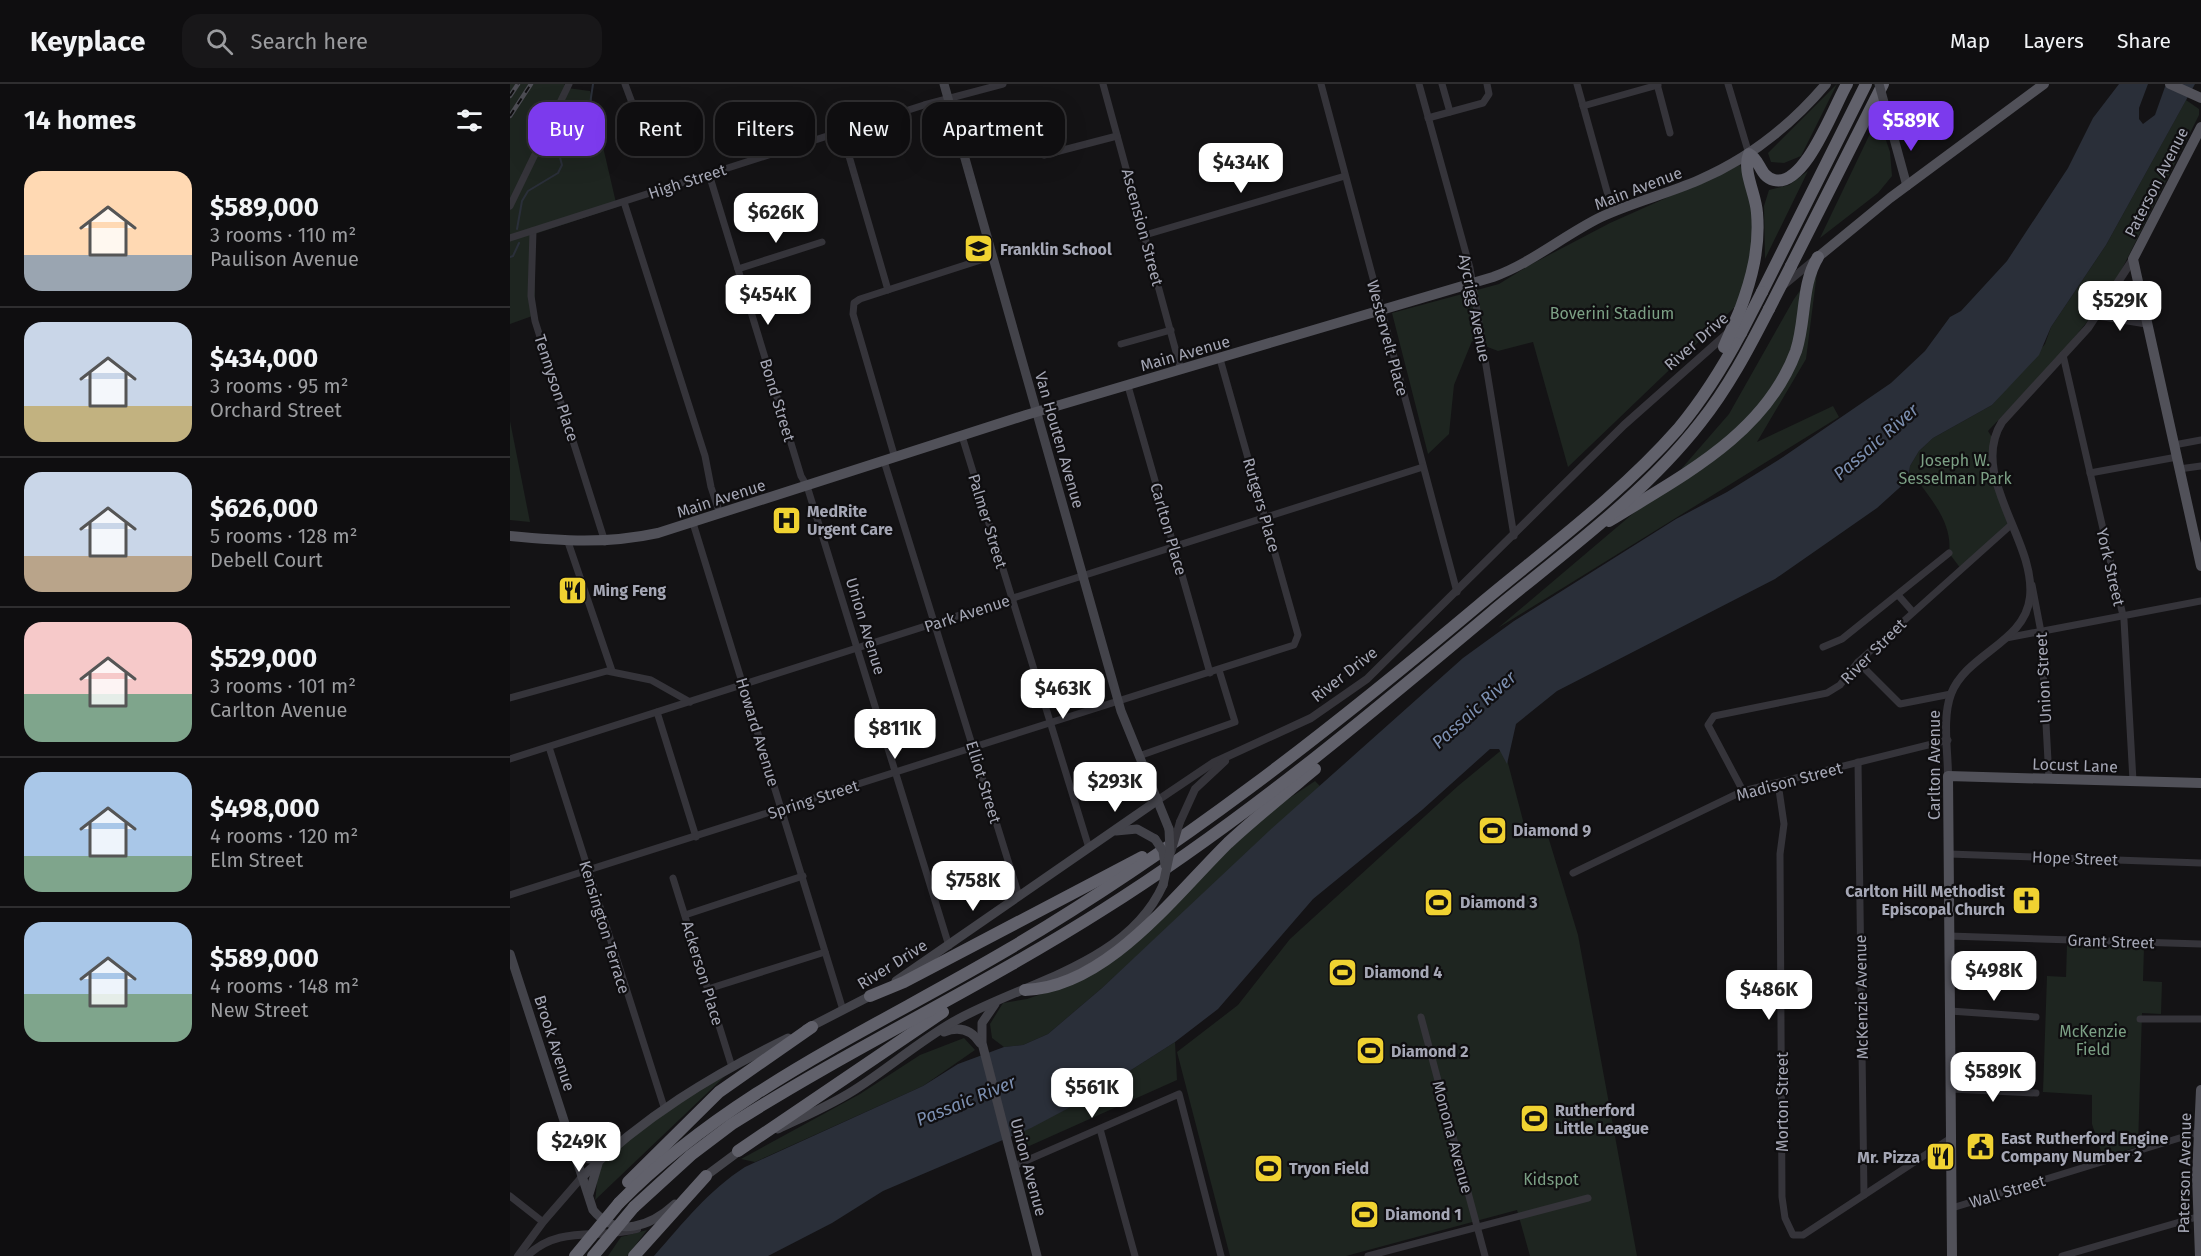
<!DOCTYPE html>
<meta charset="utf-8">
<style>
:root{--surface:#0f0e10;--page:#181719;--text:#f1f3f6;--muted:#9b9c9f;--line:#2f2e30;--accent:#7c3aed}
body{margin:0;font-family:"Fira Sans",sans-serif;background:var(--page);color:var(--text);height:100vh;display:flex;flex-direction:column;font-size:22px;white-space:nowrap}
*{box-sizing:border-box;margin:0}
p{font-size:20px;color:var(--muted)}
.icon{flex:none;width:33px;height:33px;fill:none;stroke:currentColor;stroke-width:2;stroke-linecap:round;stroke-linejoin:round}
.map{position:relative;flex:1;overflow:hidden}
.side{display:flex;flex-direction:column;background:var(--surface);width:510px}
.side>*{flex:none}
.banner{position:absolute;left:18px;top:18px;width:570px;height:54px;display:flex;gap:12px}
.price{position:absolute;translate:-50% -51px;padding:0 14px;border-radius:12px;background:#fff;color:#222;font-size:20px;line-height:39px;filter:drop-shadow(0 2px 3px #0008)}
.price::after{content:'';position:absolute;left:50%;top:36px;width:18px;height:14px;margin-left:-9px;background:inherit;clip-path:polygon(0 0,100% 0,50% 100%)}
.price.selected{background:var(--accent);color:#fff}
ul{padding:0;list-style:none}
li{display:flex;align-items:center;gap:18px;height:150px;padding:0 24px}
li+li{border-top:2px solid var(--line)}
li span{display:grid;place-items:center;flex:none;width:168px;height:120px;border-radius:18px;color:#555}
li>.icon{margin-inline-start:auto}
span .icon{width:72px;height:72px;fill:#fffc;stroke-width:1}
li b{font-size:26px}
h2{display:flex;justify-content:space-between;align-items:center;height:72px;padding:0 24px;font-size:26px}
.tag{padding:0 21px;border-radius:18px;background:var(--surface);box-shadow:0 6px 24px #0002,0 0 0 2px var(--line);font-size:21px;line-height:54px}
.tag.selected{background:var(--accent);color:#fff}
header{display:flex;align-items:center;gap:36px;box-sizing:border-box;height:84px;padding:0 30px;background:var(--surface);border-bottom:2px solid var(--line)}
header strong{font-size:28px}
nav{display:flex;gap:33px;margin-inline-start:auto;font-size:21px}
.search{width:420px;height:54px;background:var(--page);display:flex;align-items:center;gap:15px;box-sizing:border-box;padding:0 21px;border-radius:18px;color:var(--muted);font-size:22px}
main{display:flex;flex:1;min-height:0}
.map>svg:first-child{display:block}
.green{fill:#1e2520}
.water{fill:#2a2f39}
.pier{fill:#141315}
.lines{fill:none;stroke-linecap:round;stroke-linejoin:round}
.stream{stroke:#2a2f39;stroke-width:2}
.minor{stroke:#35343a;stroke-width:7}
.tertiary{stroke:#35343a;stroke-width:8}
.secondary{stroke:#43434a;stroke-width:9}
.primary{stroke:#515159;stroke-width:10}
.motorway{stroke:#61616b;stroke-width:12}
.rail-casing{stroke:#4c4c53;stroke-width:4.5}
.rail{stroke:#0f0e10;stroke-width:2;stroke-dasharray:7;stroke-linecap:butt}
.tertiary-bridge{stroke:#35343a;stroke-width:8}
.secondary-bridge{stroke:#43434a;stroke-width:9}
.motorway-bridge{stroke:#61616b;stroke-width:12}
.labels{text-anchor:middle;stroke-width:4.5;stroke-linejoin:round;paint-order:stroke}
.street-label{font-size:16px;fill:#a5a7b5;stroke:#0f0e10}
.poi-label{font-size:16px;font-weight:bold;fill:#a5a7b5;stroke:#0f0e10;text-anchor:start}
.park-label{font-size:16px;fill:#7ca085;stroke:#0f0e10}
.water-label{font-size:18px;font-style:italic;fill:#7c8fb0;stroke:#0f0e10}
</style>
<header>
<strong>Keyplace</strong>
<div class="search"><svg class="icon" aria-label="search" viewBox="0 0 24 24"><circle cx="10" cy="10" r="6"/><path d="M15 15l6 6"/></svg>Search here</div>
<nav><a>Map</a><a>Layers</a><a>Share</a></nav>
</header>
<main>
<section class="side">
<h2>14 homes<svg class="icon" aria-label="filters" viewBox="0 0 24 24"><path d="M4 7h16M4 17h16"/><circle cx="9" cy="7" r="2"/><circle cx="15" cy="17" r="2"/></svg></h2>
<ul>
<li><span style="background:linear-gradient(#ffd9b3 70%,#9aa5b1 0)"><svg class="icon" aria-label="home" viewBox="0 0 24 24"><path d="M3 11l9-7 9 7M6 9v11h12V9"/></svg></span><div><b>$589,000</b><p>3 rooms · 110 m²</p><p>Paulison Avenue</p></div></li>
<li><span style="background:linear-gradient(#c9d6e8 70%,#c2b280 0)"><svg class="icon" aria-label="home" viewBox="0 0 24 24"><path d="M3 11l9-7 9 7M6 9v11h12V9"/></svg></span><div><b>$434,000</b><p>3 rooms · 95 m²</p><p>Orchard Street</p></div></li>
<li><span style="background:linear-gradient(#c9d6e8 70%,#b9a48a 0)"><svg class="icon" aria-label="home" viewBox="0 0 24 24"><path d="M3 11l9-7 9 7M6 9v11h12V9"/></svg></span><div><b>$626,000</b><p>5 rooms · 128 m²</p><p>Debell Court</p></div></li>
<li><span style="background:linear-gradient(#f6c9c9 60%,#7fa58c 0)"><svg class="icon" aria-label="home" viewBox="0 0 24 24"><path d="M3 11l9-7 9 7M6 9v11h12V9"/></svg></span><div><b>$529,000</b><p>3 rooms · 101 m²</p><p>Carlton Avenue</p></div></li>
<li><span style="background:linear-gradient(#a9c7e8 70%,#7fa58c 0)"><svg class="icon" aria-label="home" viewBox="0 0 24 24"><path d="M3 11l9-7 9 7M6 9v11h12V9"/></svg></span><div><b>$498,000</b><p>4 rooms · 120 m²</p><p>Elm Street</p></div></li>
<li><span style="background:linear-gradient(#a9c7e8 60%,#7fa58c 0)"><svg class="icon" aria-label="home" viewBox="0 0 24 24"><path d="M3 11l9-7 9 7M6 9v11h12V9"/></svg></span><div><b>$589,000</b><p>4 rooms · 148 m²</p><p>New Street</p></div></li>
</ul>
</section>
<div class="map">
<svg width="1691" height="1172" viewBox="0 0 1691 1172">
<rect width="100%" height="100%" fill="#141315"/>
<g class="green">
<path d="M0,0H54L57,4L80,7L107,123L25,150V231L0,240Z"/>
<path d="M1327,0L1291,72L1274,79L1261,78L1258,69Z"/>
<path d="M1676,16L1689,25V31L1599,211L1550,271L1478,347L1483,355L1481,364L1502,440L1451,485L1439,469C1443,439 1421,415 1404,392L1398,396L1400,382L1409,367L1423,354L1482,321L1535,260L1541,243L1596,161Z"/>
<path d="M1368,33L1380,68L1382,92L1368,109L1310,154Z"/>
<path d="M1230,81L1243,113V175L1226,222L1058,383L1023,258L988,267L962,257L944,301L939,350L918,370L882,229L989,200L1018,182L1100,139Z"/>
<path d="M1298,87L1255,175L1254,122L1259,106L1279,101Z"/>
<path d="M1308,181L1296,275L1247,358L1323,322L1329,333L988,544L1159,399L1219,330L1284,215Z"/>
<path d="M0,337L20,438L0,436Z"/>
<path d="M994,664L1016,748L1037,749L1068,851L1127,1172H1020L1007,1126L836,1172H720L667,968L728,921L780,855L948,702Z"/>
<path d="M805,697L810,702L592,904L538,950L513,961L494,963L482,954L480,940L493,919L517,915L552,903L718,767L763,725Z"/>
<path d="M1557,860L1634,863L1633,897L1652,898L1651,930L1632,929L1628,1063L1593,1073L1582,1040V1011L1533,1008L1537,892L1556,893Z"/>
<path d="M454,954L465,966L413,1002L245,1078L231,1075L350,1010L410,971Z"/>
<path d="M665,958L667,996L517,1063L507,1050L574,1016Z"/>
<path d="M215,992L85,1116C87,1107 86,1091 90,1083C102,1061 191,1003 215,992Z"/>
<path d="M137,1146L117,1172H98L111,1153Z"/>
</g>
<path class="water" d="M1609,0H1685L1596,161L1541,243L1529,271L1482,321L1423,354L1409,367L1400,382L1398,396L1367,424L1265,495L1047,607L1006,640L997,680L989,665H980L912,726L803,815L708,925L665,958L574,1016L521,1044L373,1107L322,1139L258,1172H144C173,1139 199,1106 235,1083L413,1002L448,980L494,963L513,961L538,950L592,904L759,747L953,574L1004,537L1166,435L1217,408L1273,373L1381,299L1415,267L1440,233L1451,227L1497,177L1558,84L1583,34Z"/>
<path class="pier" d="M1638,0H1656L1645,31L1633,40L1629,35V24Z"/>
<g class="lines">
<g class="stream">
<path d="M7,145L12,117L18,107L48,89L52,81L48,66L56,49L80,20L83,0"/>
<path d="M0,173L3,172L9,159"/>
</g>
<g class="minor">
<path d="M115,0L127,32"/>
<path d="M593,0L671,286"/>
<path d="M811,0L947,508"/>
<path d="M909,0L960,184L1004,452"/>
<path d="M932,0L940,28"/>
<path d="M1067,0L1103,129"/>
<path d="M1147,0L1160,49"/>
<path d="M1218,0L1239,70"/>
<path d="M1073,22L1148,1"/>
<path d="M918,34L973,19L979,10L977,0"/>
<path d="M332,48L378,206"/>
<path d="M534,71L607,52"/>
<path d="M199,90L291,392L297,402L439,862"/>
<path d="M114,118L195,372L201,403L210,430"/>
<path d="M0,122L59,0"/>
<path d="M23,147L21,212L25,237L95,458"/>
<path d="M635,151L835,92"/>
<path d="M0,154L414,21L493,0"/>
<path d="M228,185L312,158"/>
<path d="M1588,232L1636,240"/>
<path d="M611,260L661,246"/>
<path d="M1553,271L1614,536L1623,697"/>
<path d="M618,302L700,589"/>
<path d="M452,352L579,764"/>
<path d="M1664,361L1691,356"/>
<path d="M385,374L343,230L344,219L350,215L483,172"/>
<path d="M374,377L509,812"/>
<path d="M1669,385L1691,382"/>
<path d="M1580,389L1667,373"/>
<path d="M183,439L333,926"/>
<path d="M58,458L102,587"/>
<path d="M1522,501L1531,548L1539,695"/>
<path d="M1388,511L1403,528"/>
<path d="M1496,554L1691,517"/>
<path d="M1313,563L1332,555L1439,469"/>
<path d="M1348,578L1390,620L1441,610"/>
<path d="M0,614L97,587L141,596L180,618"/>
<path d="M147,628L186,753"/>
<path d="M39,663L154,1023"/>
<path d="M629,672L725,638L709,586"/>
<path d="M0,675L913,383"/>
<path d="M1348,678L1354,1111"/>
<path d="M1268,699L1274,740L1270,770L1272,1113L1275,1134L1283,1151H1293L1441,1054"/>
<path d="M1233,707L1198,641L1204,632L1317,609L1330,601L1348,578L1502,440"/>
<path d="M1439,770L1691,779"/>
<path d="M1063,789L1233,707L1438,656"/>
<path d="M163,794L222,983"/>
<path d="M0,811L784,561L788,551L710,275"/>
<path d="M175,831L293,792"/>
<path d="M1439,852L1691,860"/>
<path d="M198,905L315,868"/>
<path d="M1440,927L1526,933"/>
<path d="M911,933L975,1172"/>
<path d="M1630,935H1691"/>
<path d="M1441,1005L1526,1009"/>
<path d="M590,1045L625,1172"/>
<path d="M504,1082L669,1010L711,1172"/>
<path d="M0,1112L33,1138"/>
<path d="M1442,1124L1689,1048"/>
<path d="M858,1172L1078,1114"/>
<path d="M1552,1172L1687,1133"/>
</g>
<g class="tertiary">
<path d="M1274,201L1303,177"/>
<path d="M1438,692C1438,667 1432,634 1441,610C1457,569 1515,559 1520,513C1526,456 1458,392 1492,338L1578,244L1623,175"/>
<path d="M648,716L703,679L801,634L857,595L1114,341L1219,248"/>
<path d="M670,738L685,705L715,677"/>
<path d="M8,1172L33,1138L72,1093"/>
<path d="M17,1172C49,1140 89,1156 127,1145"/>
</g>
<g class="secondary">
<path d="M434,0L611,627L659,745"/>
<path d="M1380,40L1397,102"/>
<path d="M606,747L627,745L645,755"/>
<path d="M0,870L83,1126C107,1155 141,1142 165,1120"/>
<path d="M386,897L648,716"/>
<path d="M485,920L472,939V959L527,1172"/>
<path d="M296,945L364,910"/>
<path d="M434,948C449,942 461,945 470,959"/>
<path d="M268,1045C295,1032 324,1020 349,1003C381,982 410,957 443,938C513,898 617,881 653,801"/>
<path d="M64,1062L79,1075L93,1072"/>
<path d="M72,1093C133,1033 202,991 278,954"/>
<path d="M193,1094L232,1065"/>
<path d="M79,1110L88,1080"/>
</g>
<g class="primary">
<path d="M1660,0L1691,14"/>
<path d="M1691,43L1623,175L1691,482"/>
<path d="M1308,173L1380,114L1534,0"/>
<path d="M0,452C51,457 98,460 148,449L516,331L983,193C1022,179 1054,151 1091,133C1123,118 1157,110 1189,96C1238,75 1282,40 1316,0"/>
<path d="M1442,1172L1438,692L1691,699"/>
<path d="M1690,1172L1687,1092L1691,1006"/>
</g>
<g class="motorway">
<path d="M1281,182L1373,0"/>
<path d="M1252,208L1356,0"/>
<path d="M1230,226C1242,194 1250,163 1247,129C1246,110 1232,87 1239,70C1251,76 1249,92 1264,96C1295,104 1324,22 1337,0"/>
<path d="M1099,437C1171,392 1255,351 1286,267C1296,237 1291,200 1308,173"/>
<path d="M515,906C596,904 665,811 718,759C746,733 776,709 805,685"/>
<path d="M360,912L394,898L632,773"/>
<path d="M228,1067L433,928"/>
<path d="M118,1098L209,1008L302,943"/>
<path d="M109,1119C219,1007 365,944 499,865C667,766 819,647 969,521C1036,465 1110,411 1168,345C1193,315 1213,283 1231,249"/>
<path d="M124,1123L181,1071L222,1040C343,963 473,902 594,825C732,738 857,633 982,528C1053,469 1133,412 1190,339C1218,304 1239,264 1259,225"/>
<path d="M124,1172L196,1092"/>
</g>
<defs>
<g id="rail">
<path d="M0,12L8,0"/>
<path d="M0,32L21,0"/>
</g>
</defs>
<use href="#rail" class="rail-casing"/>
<use href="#rail" class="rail"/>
<path class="tertiary-bridge" d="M661,769L670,738"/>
<g class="secondary-bridge">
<path d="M1369,0L1380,40"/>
<path d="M645,755L653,767L655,781"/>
<path d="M653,801L660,768L659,745"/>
</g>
<g class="motorway-bridge">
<path d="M1259,225L1281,182"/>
<path d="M1231,249L1252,208"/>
<path d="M1214,263L1230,226"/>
<path d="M65,1172L109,1119"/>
<path d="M83,1172L124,1123"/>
</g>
</g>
<defs>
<symbol id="school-square" viewBox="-11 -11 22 22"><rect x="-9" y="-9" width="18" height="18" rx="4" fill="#f0d231" stroke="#0f0e10"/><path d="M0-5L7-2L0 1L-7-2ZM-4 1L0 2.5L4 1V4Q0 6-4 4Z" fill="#111"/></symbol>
<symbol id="hospital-square" viewBox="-11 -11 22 22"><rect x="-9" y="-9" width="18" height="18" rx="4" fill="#f0d231" stroke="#0f0e10"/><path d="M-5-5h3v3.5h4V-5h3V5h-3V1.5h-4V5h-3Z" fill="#111"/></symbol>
<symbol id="restaurant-square" viewBox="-11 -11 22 22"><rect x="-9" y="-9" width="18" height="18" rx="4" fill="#f0d231" stroke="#0f0e10"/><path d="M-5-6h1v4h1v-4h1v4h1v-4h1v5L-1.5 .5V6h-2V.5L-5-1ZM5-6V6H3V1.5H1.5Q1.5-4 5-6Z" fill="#111"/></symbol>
<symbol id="stadium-square" viewBox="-11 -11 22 22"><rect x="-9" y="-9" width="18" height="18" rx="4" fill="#f0d231" stroke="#0f0e10"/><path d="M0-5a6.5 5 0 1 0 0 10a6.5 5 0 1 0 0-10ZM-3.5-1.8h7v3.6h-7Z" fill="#111"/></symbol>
<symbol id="church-square" viewBox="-11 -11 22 22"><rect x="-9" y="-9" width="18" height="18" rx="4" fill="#f0d231" stroke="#0f0e10"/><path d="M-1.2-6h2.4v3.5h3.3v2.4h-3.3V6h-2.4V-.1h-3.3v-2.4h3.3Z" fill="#111"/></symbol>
<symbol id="civic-square" viewBox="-11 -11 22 22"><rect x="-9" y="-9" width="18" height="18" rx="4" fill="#f0d231" stroke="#0f0e10"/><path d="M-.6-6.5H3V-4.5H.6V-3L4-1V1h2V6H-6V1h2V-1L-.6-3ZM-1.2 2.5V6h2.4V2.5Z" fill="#111"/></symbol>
</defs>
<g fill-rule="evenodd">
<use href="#school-square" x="452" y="148" width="33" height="33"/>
<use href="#hospital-square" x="260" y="420" width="33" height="33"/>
<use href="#restaurant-square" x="46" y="490" width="33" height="33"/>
<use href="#stadium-square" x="966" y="730" width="33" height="33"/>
<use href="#church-square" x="1500" y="800" width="33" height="33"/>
<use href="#stadium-square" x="912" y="802" width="33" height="33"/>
<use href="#stadium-square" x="816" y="872" width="33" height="33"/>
<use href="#stadium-square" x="844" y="950" width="33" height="33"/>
<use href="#stadium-square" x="1008" y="1018" width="33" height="33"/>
<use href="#civic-square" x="1454" y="1046" width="33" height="33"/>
<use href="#restaurant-square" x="1414" y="1056" width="33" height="33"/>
<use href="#stadium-square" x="742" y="1068" width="33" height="33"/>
<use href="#stadium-square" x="838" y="1114" width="33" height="33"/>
</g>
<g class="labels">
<g class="street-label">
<text transform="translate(177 97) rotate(-18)" y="6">High Street</text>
<text transform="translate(1646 98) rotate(-63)" y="6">Paterson Avenue</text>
<text transform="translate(1128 104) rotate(-21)" y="6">Main Avenue</text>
<text transform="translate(633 143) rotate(75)" y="6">Ascension Street</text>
<text transform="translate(965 224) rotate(79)" y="6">Aycrigg Avenue</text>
<text transform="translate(878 254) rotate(75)" y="6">Westervelt Place</text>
<text transform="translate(1186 257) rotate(-41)" y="6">River Drive</text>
<text transform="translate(675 269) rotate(-16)" y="6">Main Avenue</text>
<text transform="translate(47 304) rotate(72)" y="6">Tennyson Place</text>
<text transform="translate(268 316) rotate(73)" y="6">Bond Street</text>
<text transform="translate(550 356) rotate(74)" y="6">Van Houten Avenue</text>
<text transform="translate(211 414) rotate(-18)" y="6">Main Avenue</text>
<text transform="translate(752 421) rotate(74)" y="6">Rutgers Place</text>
<text transform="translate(478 437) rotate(73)" y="6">Palmer Street</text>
<text transform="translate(659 445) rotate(74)" y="6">Carlton Place</text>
<text transform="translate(1601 483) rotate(77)" y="6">York Street</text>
<text transform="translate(457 529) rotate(-18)" y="6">Park Avenue</text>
<text transform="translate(356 542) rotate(73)" y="6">Union Avenue</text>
<text transform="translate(1363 567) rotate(-45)" y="6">River Street</text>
<text transform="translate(834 590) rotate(-38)" y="6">River Drive</text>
<text transform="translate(1533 594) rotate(-93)" y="6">Union Street</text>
<text transform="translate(248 648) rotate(73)" y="6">Howard Avenue</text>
<text transform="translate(1424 681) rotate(-90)" y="6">Carlton Avenue</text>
<text transform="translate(1565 681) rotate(2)" y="6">Locust Lane</text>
<text transform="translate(1279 697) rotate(-15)" y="6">Madison Street</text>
<text transform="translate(474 698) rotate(73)" y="6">Elliot Street</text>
<text transform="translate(303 715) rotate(-18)" y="6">Spring Street</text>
<text transform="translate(1565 774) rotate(2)" y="6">Hope Street</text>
<text transform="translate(95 843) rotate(73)" y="6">Kensington Terrace</text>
<text transform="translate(1601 857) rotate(2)" y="6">Grant Street</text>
<text transform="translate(382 880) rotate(-32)" y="6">River Drive</text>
<text transform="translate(193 889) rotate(73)" y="6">Ackerson Place</text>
<text transform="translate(1351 913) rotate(-91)" y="6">McKenzie Avenue</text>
<text transform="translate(45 959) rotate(72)" y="6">Brook Avenue</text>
<text transform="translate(1272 1018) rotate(-90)" y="6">Morton Street</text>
<text transform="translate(943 1053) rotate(75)" y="6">Monona Avenue</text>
<text transform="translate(519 1083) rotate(75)" y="6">Union Avenue</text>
<text transform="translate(1674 1089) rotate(-89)" y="6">Paterson Avenue</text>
<text transform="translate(1497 1107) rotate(-17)" y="6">Wall Street</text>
</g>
<g class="poi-label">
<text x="490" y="171">Franklin School</text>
<text x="297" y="433">MedRite<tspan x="297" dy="18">Urgent Care</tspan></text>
<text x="83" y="512">Ming Feng</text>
<text x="1003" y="752">Diamond 9</text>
<text x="1495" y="813" text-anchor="end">Carlton Hill Methodist<tspan x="1495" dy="18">Episcopal Church</tspan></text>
<text x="950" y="824">Diamond 3</text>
<text x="854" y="894">Diamond 4</text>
<text x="881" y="973">Diamond 2</text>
<text x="1045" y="1032">Rutherford<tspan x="1045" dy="18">Little League</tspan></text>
<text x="1491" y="1060">East Rutherford Engine<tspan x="1491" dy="18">Company Number 2</tspan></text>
<text x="1410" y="1079" text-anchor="end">Mr. Pizza</text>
<text x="779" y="1090">Tryon Field</text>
<text x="875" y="1136">Diamond 1</text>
</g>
<g class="park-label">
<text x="1102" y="235">Boverini Stadium</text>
<text x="1445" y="382">Joseph W.<tspan x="1445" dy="18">Sesselman Park</tspan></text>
<text x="1583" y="953">McKenzie<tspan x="1583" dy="18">Field</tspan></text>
<text x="1041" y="1101">Kidspot</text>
</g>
<g class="water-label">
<text transform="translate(1366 358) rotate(-41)" y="6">Passaic River</text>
<text transform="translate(964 626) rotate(-42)" y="6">Passaic River</text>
<text transform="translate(456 1017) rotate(-22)" y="6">Passaic River</text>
</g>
</g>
</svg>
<b class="price selected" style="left:1401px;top:68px">$589K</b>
<b class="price" style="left:731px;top:110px">$434K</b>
<b class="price" style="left:266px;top:160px">$626K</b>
<b class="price" style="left:258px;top:242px">$454K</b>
<b class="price" style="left:1610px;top:248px">$529K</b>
<b class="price" style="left:553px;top:636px">$463K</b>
<b class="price" style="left:385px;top:676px">$811K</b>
<b class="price" style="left:605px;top:729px">$293K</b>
<b class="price" style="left:463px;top:828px">$758K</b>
<b class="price" style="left:1484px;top:918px">$498K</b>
<b class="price" style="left:1259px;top:937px">$486K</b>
<b class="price" style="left:1483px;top:1019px">$589K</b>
<b class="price" style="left:582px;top:1035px">$561K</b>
<b class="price" style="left:69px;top:1089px">$249K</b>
<div class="banner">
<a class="tag selected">Buy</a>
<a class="tag">Rent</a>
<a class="tag">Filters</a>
<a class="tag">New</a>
<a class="tag">Apartment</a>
</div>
</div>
</main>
